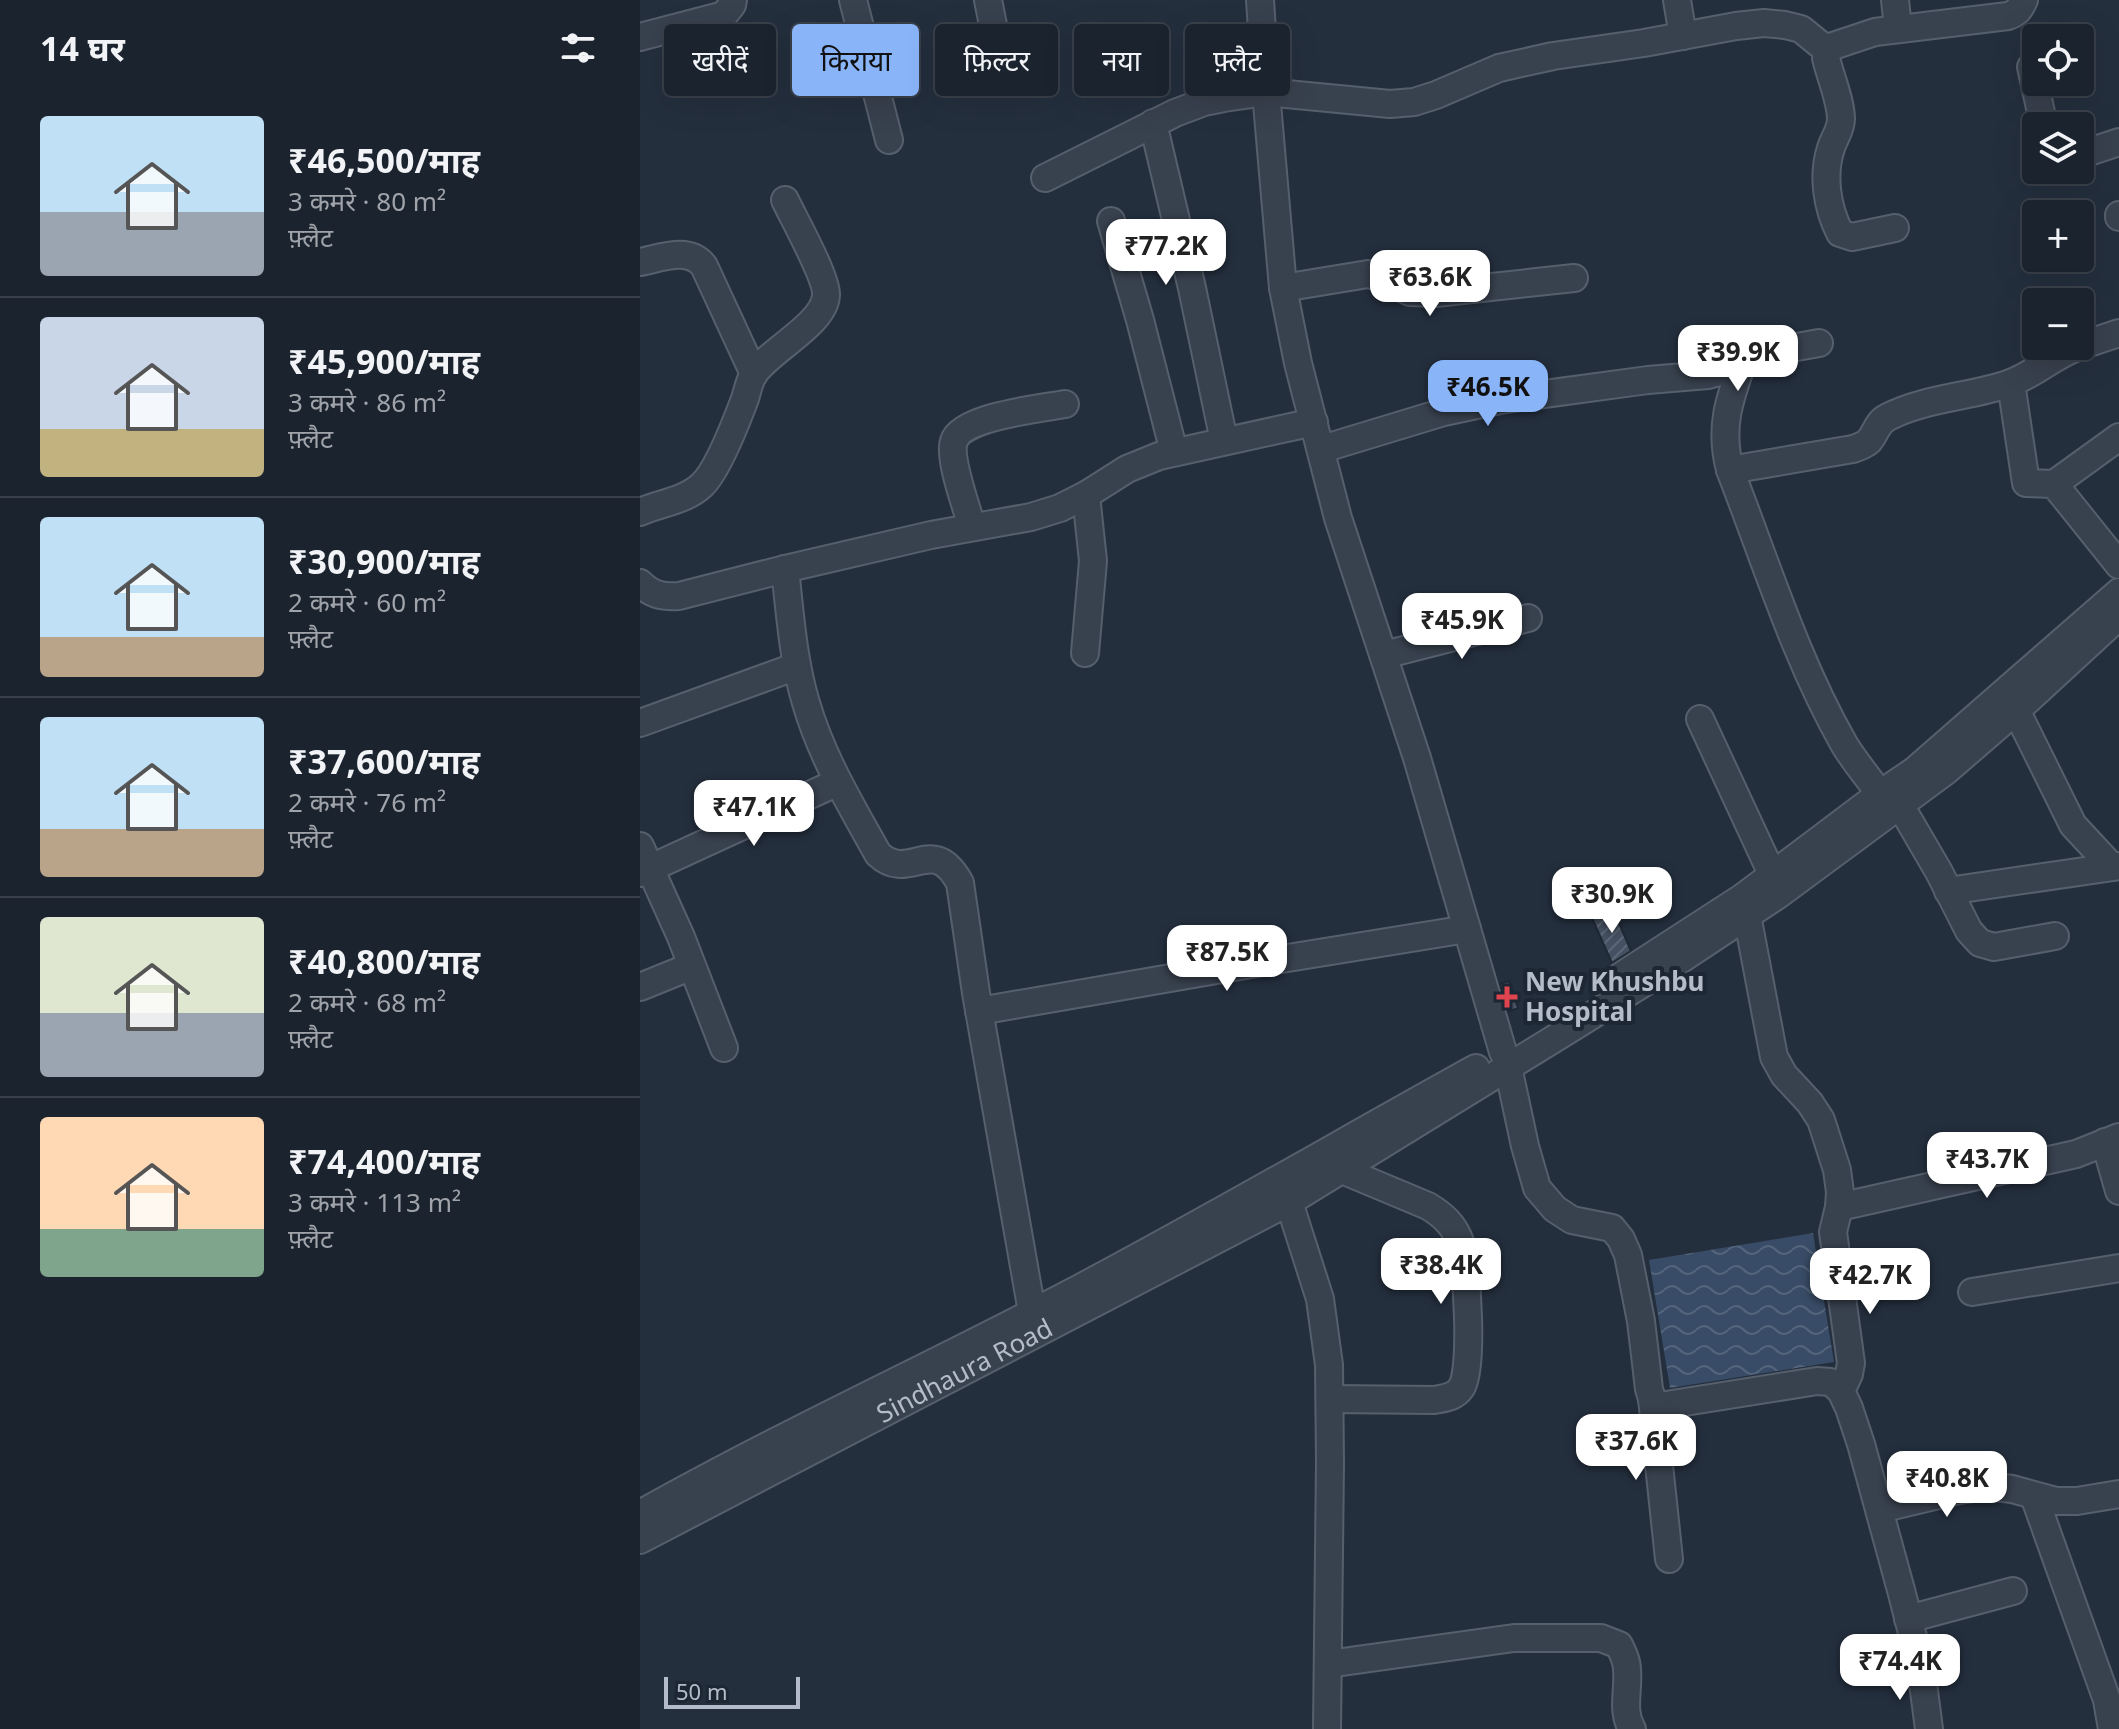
<!DOCTYPE html>
<html lang="hi">
<meta charset="utf-8">
<style>
:root{--surface:#1b232e;--page:#242b36;--text:#f1f3f6;--muted:#a0a4aa;--line:#39404a;--accent:#8ab4f8}
body{margin:0;font-family:"Noto Sans","Noto Sans Devanagari",sans-serif;background:var(--page);color:var(--text);height:100vh;display:flex;flex-direction:column;font-size:30px;white-space:nowrap}
*{box-sizing:border-box;margin:0}
p{font-size:26px;color:var(--muted)}
.icon{flex:none;width:44px;height:44px;fill:none;stroke:currentColor;stroke-width:2;stroke-linecap:round;stroke-linejoin:round}
.map{position:relative;flex:1;overflow:hidden}
.side{display:flex;flex-direction:column;background:var(--surface);width:640px}
.side>*{flex:none}
.banner{position:absolute;left:24px;top:24px;width:760px;height:72px;display:flex;gap:16px}
.fabs{position:absolute;left:1382px;top:24px;display:grid;gap:16px}
.fabs a{display:grid;place-items:center;width:72px;height:72px;border-radius:8px;background:var(--surface);box-shadow:0 8px 32px #0002,0 0 0 2px var(--line);font-size:40px}
.scale{position:absolute;left:24px;bottom:20px;width:136px;box-sizing:border-box;padding-left:8px;border:4px solid #b4bcc9;border-top:0;font-size:22px;line-height:28px;white-space:nowrap;color:#b4bcc9;-webkit-text-stroke:6px #1d2633;paint-order:stroke}
.price{position:absolute;translate:-50% -68px;padding:0 18px;border-radius:16px;background:#fff;color:#222;font-size:26px;line-height:52px;filter:drop-shadow(0 2px 4px #0008)}
.price::after{content:'';position:absolute;left:50%;top:48px;width:24px;height:18px;margin-left:-12px;background:inherit;clip-path:polygon(0 0,100% 0,50% 100%)}
.price.current{background:var(--accent);color:#111}
ul{padding:0;list-style:none}
li{display:flex;align-items:center;gap:24px;height:200px;padding:0 40px}
li+li{border-top:2px solid var(--line)}
li span{display:grid;place-items:center;flex:none;width:224px;height:160px;border-radius:8px;color:#555}
li>.icon{margin-inline-start:auto}
span .icon{width:96px;height:96px;fill:#fffc;stroke-width:1}
li b{font-size:34px}
h2{display:flex;justify-content:space-between;align-items:center;height:96px;padding:0 40px;font-size:34px}
.chip{padding:0 28px;border-radius:8px;background:var(--surface);box-shadow:0 8px 32px #0002,0 0 0 2px var(--line);font-size:28px;line-height:72px}
.chip.current{background:var(--accent);color:#111}
main{display:flex;flex:1;min-height:0}
.map>svg:first-child{display:block}
.water{fill:url(#water-waves)}
.building{fill:url(#building-hatch);stroke:#1f2835;stroke-width:2}
.lines{fill:none;stroke-linecap:round;stroke-linejoin:round}
.minor-casing{stroke:#565f6c;stroke-width:30}
.minor{stroke:#38414e;stroke-width:26}
.health-dot{fill:#e0444e;stroke:#1d2633;stroke-width:3}
.labels{text-anchor:middle;stroke-width:8;stroke-linejoin:round;paint-order:stroke}
.poi-label{font-size:26px;font-weight:bold;fill:#b4bcc9;stroke:#1d2633;text-anchor:start}
.street-label{font-size:26px;fill:#b4bcc9;stroke:#1d2633}
</style>
<main>
<section class="side">
<h2>14 घर<svg class="icon" aria-label="filters" viewBox="0 0 24 24"><path d="M4 7h16M4 17h16"/><circle cx="9" cy="7" r="2"/><circle cx="15" cy="17" r="2"/></svg></h2>
<ul>
<li><span style="background:linear-gradient(#bfe0f5 60%,#9aa5b1 0)"><svg class="icon" aria-label="home" viewBox="0 0 24 24"><path d="M3 11l9-7 9 7M6 9v11h12V9"/></svg></span><div><b>₹46,500/माह</b><p>3 कमरे · 80 m²</p><p>फ़्लैट</p></div></li>
<li><span style="background:linear-gradient(#c9d6e8 70%,#c2b280 0)"><svg class="icon" aria-label="home" viewBox="0 0 24 24"><path d="M3 11l9-7 9 7M6 9v11h12V9"/></svg></span><div><b>₹45,900/माह</b><p>3 कमरे · 86 m²</p><p>फ़्लैट</p></div></li>
<li><span style="background:linear-gradient(#bfe0f5 75%,#b9a48a 0)"><svg class="icon" aria-label="home" viewBox="0 0 24 24"><path d="M3 11l9-7 9 7M6 9v11h12V9"/></svg></span><div><b>₹30,900/माह</b><p>2 कमरे · 60 m²</p><p>फ़्लैट</p></div></li>
<li><span style="background:linear-gradient(#bfe0f5 70%,#b9a48a 0)"><svg class="icon" aria-label="home" viewBox="0 0 24 24"><path d="M3 11l9-7 9 7M6 9v11h12V9"/></svg></span><div><b>₹37,600/माह</b><p>2 कमरे · 76 m²</p><p>फ़्लैट</p></div></li>
<li><span style="background:linear-gradient(#dfe7d0 60%,#9aa5b1 0)"><svg class="icon" aria-label="home" viewBox="0 0 24 24"><path d="M3 11l9-7 9 7M6 9v11h12V9"/></svg></span><div><b>₹40,800/माह</b><p>2 कमरे · 68 m²</p><p>फ़्लैट</p></div></li>
<li><span style="background:linear-gradient(#ffd9b3 70%,#7fa58c 0)"><svg class="icon" aria-label="home" viewBox="0 0 24 24"><path d="M3 11l9-7 9 7M6 9v11h12V9"/></svg></span><div><b>₹74,400/माह</b><p>3 कमरे · 113 m²</p><p>फ़्लैट</p></div></li>
</ul>
</section>
<div class="map">
<svg width="1479" height="1729" viewBox="0 0 1479 1729">
<defs>
<pattern id="water-waves" width="16" height="10" patternUnits="userSpaceOnUse" patternTransform="scale(2)"><rect width="16" height="10" fill="#394c67"/><path d="M0 5q4-4 8 0t8 0" fill="none" stroke="#53647b"/></pattern>
<pattern id="building-hatch" width="6" height="6" patternUnits="userSpaceOnUse" patternTransform="scale(2)"><rect width="6" height="6" fill="#455162"/><path d="M-1 1l2-2M0 6l6-6M5 7l2-2" fill="none" stroke="#5d6877"/></pattern>
</defs>
<rect width="100%" height="100%" fill="#242f3e"/>
<path class="water" d="M1173,1233L1194,1362L1030,1388L1009,1260Z"/>
<g class="building">
<path d="M973,909L991,951L972,963L952,918Z"/>
<path d="M869,981L878,1008L868,1012L860,984Z"/>
</g>
<g class="lines">
<defs>
<g id="minor">
<path d="M213,0L249,140"/>
<path d="M348,0L362,70"/>
<path d="M620,0L626,92L643,288L658,363L698,518L777,758L863,1052"/>
<path d="M1037,0L1043,36"/>
<path d="M1255,0L1258,28"/>
<path d="M0,37L84,15L92,5L93,0"/>
<path d="M1391,67L1404,126"/>
<path d="M513,123L552,288L584,441"/>
<path d="M1440,155L1479,142"/>
<path d="M405,178L535,113L564,102L584,98L626,92L750,104L774,102L796,95L859,68L913,56L1004,43L1096,26L1124,23L1145,25L1161,29L1188,51"/>
<path d="M1479,215V217"/>
<path d="M471,221L500,320L534,452"/>
<path d="M1255,228L1212,237L1200,233C1187,208 1182,175 1191,148C1194,138 1201,130 1201,119C1201,101 1190,76 1186,58L1188,51L1193,46L1235,32L1368,16C1377,13 1380,9 1384,0"/>
<path d="M0,262C21,258 49,246 64,266L114,374"/>
<path d="M643,288L728,274L739,277L770,292L796,293L934,278"/>
<path d="M1440,346L1479,333"/>
<path d="M1103,361C1089,400 1079,428 1090,470C1126,562 1155,658 1204,744C1214,761 1228,777 1240,794"/>
<path d="M1371,383L1386,483L1414,484L1479,565"/>
<path d="M682,449L804,412L860,400L1008,380L1068,375L1087,370L1103,361L1129,352L1179,343"/>
<path d="M1090,470L1213,449C1219,447 1225,445 1229,441C1237,432 1236,423 1248,417C1285,398 1329,397 1368,384C1394,375 1414,355 1440,346"/>
<path d="M1414,484L1479,437"/>
<path d="M0,512C20,503 45,501 62,485C77,471 95,425 103,404C107,395 108,384 113,375C128,351 185,324 186,295C187,278 154,219 145,200"/>
<path d="M332,527C327,508 308,458 314,441C321,417 402,408 425,404"/>
<path d="M145,569C150,613 153,660 166,703C182,758 211,805 238,854C270,884 292,832 320,883L336,993L392,1312"/>
<path d="M0,583C12,595 22,597 39,596L145,569L291,535L391,517L420,508L446,495L487,469L519,456L674,422"/>
<path d="M445,653L453,561L446,495"/>
<path d="M744,655L888,618"/>
<path d="M1376,710L1433,825L1472,867"/>
<path d="M1060,719L1132,874"/>
<path d="M0,723L157,666"/>
<path d="M1260,805L1299,872L1329,931L1340,943L1354,947L1415,936"/>
<path d="M0,846L41,937L84,1048"/>
<path d="M0,873L198,782"/>
<path d="M1308,891L1479,866"/>
<path d="M1107,915L1134,1057L1144,1075L1170,1103L1181,1120L1197,1170L1200,1192L1199,1207L1193,1232L1211,1363L1209,1374L1201,1391"/>
<path d="M981,976L1103,897L1240,794L1274,771L1479,592"/>
<path d="M0,987L52,966"/>
<path d="M339,1011L623,962L827,929"/>
<path d="M868,1067L885,1146L897,1188L915,1209L932,1220L972,1228L981,1239L988,1255L1001,1321L1009,1389L1012,1399L1018,1405H1026L1177,1381L1191,1382L1201,1391L1209,1408L1221,1444L1261,1590L1281,1668L1289,1729"/>
<path d="M1465,1142L1479,1191"/>
<path d="M649,1202L680,1299L689,1365L690,1463L687,1729"/>
<path d="M1199,1207L1436,1154L1479,1137"/>
<path d="M1332,1292L1479,1268"/>
<path d="M690,1399L794,1400C805,1398 815,1397 821,1388C834,1371 827,1264 820,1242C814,1225 803,1215 788,1206L702,1170"/>
<path d="M1012,1399L1029,1559"/>
<path d="M1394,1496L1467,1700L1472,1729"/>
<path d="M1240,1509L1320,1490L1348,1486L1372,1489L1416,1501H1437L1479,1494"/>
<path d="M0,1514C144,1433 294,1365 440,1288C574,1217 704,1141 836,1068"/>
<path id="s1" d="M0,1540L649,1202L930,1029L1034,964L1138,895L1306,771L1388,700L1479,616"/>
<path d="M1268,1619L1373,1591"/>
<path d="M688,1664L874,1638H961L979,1645C983,1653 987,1661 987,1670C989,1690 981,1711 992,1729"/>
</g>
</defs>
<use href="#minor" class="minor-casing"/>
<use href="#minor" class="minor"/>
</g>
<path class="health-dot" d="M863 985h8v8h8v8h-8v8h-8v-8h-8v-8h8z"/>
<g class="labels">
<g class="poi-label">
<text x="885" y="991">New Khushbu<tspan x="885" dy="30">Hospital</tspan></text>
</g>
<g class="street-label">
<text dy="9" stroke="none"><textPath href="#s1" startOffset="366">Sindhaura Road</textPath></text>
</g>
</g>
</svg>
<div class="fabs">
<a><svg class="icon" aria-label="locate" viewBox="0 0 24 24"><circle cx="12" cy="12" r="6"/><path d="M12 2v4M12 18v4M2 12h4M18 12h4"/></svg></a>
<a><svg class="icon" aria-label="layers" viewBox="0 0 24 24"><path d="M12 4l9 5-9 5-9-5zM3 14l9 5 9-5"/></svg></a>
<a>+</a>
<a>−</a>
</div>
<div class="scale">50 m</div>
<b class="price" style="left:526px;top:287px">₹77.2K</b>
<b class="price" style="left:790px;top:318px">₹63.6K</b>
<b class="price" style="left:1098px;top:393px">₹39.9K</b>
<b class="price current" style="left:848px;top:428px">₹46.5K</b>
<b class="price" style="left:822px;top:661px">₹45.9K</b>
<b class="price" style="left:114px;top:848px">₹47.1K</b>
<b class="price" style="left:972px;top:935px">₹30.9K</b>
<b class="price" style="left:587px;top:993px">₹87.5K</b>
<b class="price" style="left:1347px;top:1200px">₹43.7K</b>
<b class="price" style="left:801px;top:1306px">₹38.4K</b>
<b class="price" style="left:1230px;top:1316px">₹42.7K</b>
<b class="price" style="left:996px;top:1482px">₹37.6K</b>
<b class="price" style="left:1307px;top:1519px">₹40.8K</b>
<b class="price" style="left:1260px;top:1702px">₹74.4K</b>
<div class="banner">
<a class="chip">खरीदें</a>
<a class="chip current">किराया</a>
<a class="chip">फ़िल्टर</a>
<a class="chip">नया</a>
<a class="chip">फ़्लैट</a>
</div>
</div>
</main>
